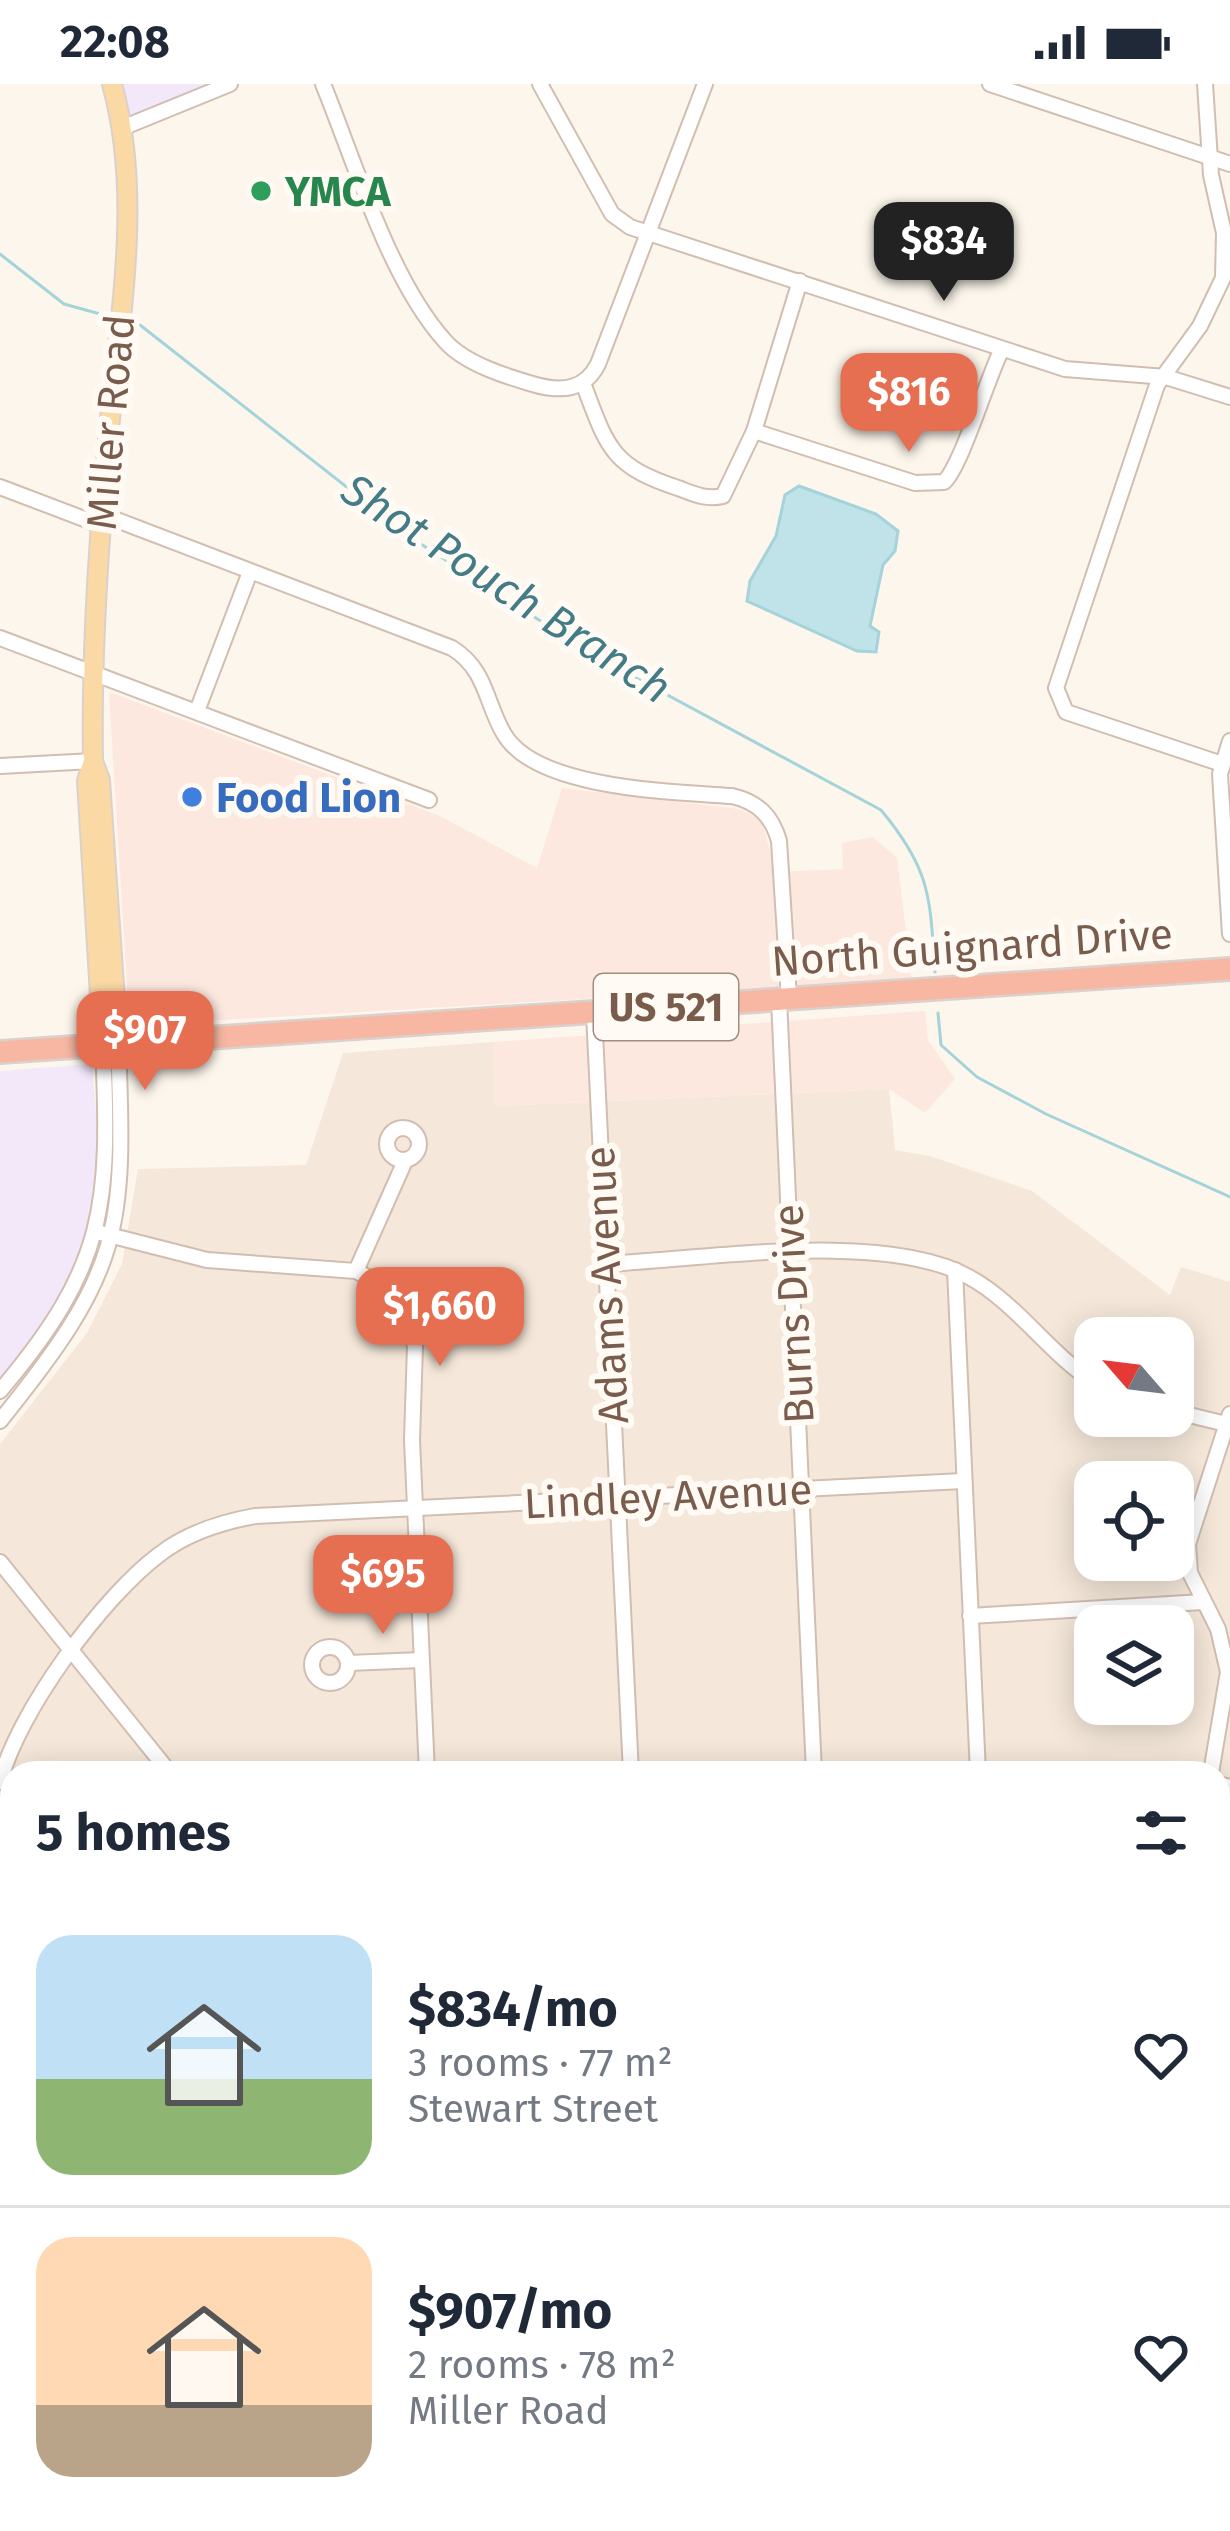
<!DOCTYPE html>
<meta charset="utf-8">
<style>
:root{--surface:#fff;--page:#f6f6f7;--text:#1f2937;--muted:#747a83;--line:#e0e1e3;--accent:#e76f51}
body{margin:0;font-family:"Fira Sans",sans-serif;background:var(--page);color:var(--text);height:100vh;display:flex;flex-direction:column;font-size:45px;white-space:nowrap}
*{box-sizing:border-box;margin:0}
p{font-size:39px;color:var(--muted)}
.icon{flex:none;width:66px;height:66px;fill:none;stroke:currentColor;stroke-width:2;stroke-linecap:round;stroke-linejoin:round}
.map{position:relative;flex:1;overflow:hidden}
.drawer{position:absolute;left:0px;top:1677px;width:1230px;height:771px;display:flex;flex-direction:column;background:var(--surface);border-radius:36px 36px 0 0;box-shadow:0 6px 30px #0003}
.drawer>*{flex:none}
.needle{width:78px;rotate:298deg}
.fabs{position:absolute;left:1074px;top:1233px;display:grid;gap:24px}
.fabs a{display:grid;place-items:center;width:120px;height:120px;border-radius:24px;background:var(--surface);box-shadow:0 6px 30px #0003;font-size:60px}
.price{position:absolute;translate:-50% -102px;padding:0 27px;border-radius:24px;background:var(--accent);color:#fff;font-size:39px;line-height:78px;filter:drop-shadow(0 3px 6px #0008)}
.price::after{content:'';position:absolute;left:50%;top:72px;width:36px;height:27px;margin-left:-18px;background:inherit;clip-path:polygon(0 0,100% 0,50% 100%)}
.price.on{background:#222;color:#fff}
ul{padding:0;list-style:none}
li{display:flex;align-items:center;gap:36px;height:300px;padding:0 36px}
li+li{border-top:3px solid var(--line)}
li span{display:grid;place-items:center;flex:none;width:336px;height:240px;border-radius:36px;color:#555}
li>.icon{margin-inline-start:auto}
span .icon{width:144px;height:144px;fill:#fffc;stroke-width:1}
li b{font-size:51px}
h2{display:flex;justify-content:space-between;align-items:center;height:144px;padding:0 36px;font-size:51px}
.status{display:flex;justify-content:space-between;align-items:center;height:84px;padding:0 60px;background:var(--surface);direction:ltr}
.status svg{height:33px;fill:currentColor}
.map>svg:first-child{display:block}
.residential{fill:#f5e8da;fill-rule:evenodd}
.commercial{fill:#fde8e0}
.education{fill:#f3e8fa}
.water{fill:#bfe3e8;stroke:#a5d3da;stroke-width:3}
.lines{fill:none;stroke-linecap:round;stroke-linejoin:round}
.stream{stroke:#a5d3da;stroke-width:3}
.minor-casing{stroke:#d1beb0;stroke-width:18}
.major-casing{stroke:#dad1cd;stroke-width:22}
.highway-casing{stroke:#dad1cd;stroke-width:26}
.minor{stroke:#fff;stroke-width:14}
.major{stroke:#fbd9a5;stroke-width:18}
.highway{stroke:#f7b7a3;stroke-width:21}
.leisure-dot{fill:#2e9e5b;stroke:#fffaf3;stroke-width:4.5}
.shop-dot{fill:#3f7fe0;stroke:#fffaf3;stroke-width:4.5}
.labels{text-anchor:middle;stroke-width:12;stroke-linejoin:round;paint-order:stroke}
.shield{fill:#fffaf3;stroke:#a28b7f;stroke-width:3}
.shield-label{font-size:39px;font-weight:bold;fill:#7a5c4d}
.leisure-label{font-size:42px;font-weight:bold;fill:#27864d;stroke:#fffaf3;text-anchor:start}
.street-label{font-size:42px;fill:#7a5c4d;stroke:#fffaf3}
.shop-label{font-size:42px;font-weight:bold;fill:#366cbe;stroke:#fffaf3;text-anchor:start}
.water-label{font-size:45px;font-style:italic;fill:#437c86;stroke:#fffaf3}
</style>
<div class="status"><b>22:08</b><svg viewBox="0 0 49 12"><path d="M0 12V9h3v3zM5 12V6h3v6zM10 12V3h3v9zM15 12V0h3v12zM26 1h20v11H26zM47 4h2v5h-2z"/></svg></div>
<div class="map">
<svg width="1230" height="2447" viewBox="0 0 1230 2447">
<rect width="100%" height="100%" fill="#fdf6ec"/>
<g class="residential">
<path d="M493,958L495,1022L889,1005L895,1066L930,1072L1032,1107L1170,1211L1181,1183L1230,1198V2384H1218V1689H12V2197H0V1360L87,1249L122,1180L138,1085L306,1081L343,969ZM1095,1254H1173V1332H1095ZM1095,1398H1173V1476H1095ZM1095,1542H1173V1620H1095Z"/>
<path d="M0,2398L12,2399V2436H1218V2407H1230V2447H0Z"/>
</g>
<g class="commercial">
<path d="M109,608L440,732L537,784L562,704L739,725L761,735L776,788L843,785L842,759L873,753L897,774L912,896L136,941L129,936Z"/>
<path d="M925,927L928,956L955,995L925,1029L889,1005L494,1022L493,958Z"/>
</g>
<g class="education">
<path d="M112,0H230L122,44Z"/>
<path d="M92,980L100,1083L89,1149L61,1218L0,1301V987Z"/>
</g>
<path class="water" d="M799,402L876,430L898,447L895,467L883,481L870,542L879,548L876,568L857,567L747,517L750,497L776,452L785,411Z"/>
<g class="lines">
<g class="stream">
<path d="M0,170L64,220L111,233"/>
<path d="M126,237L140,241L413,455L595,572L881,726C931,786 930,813 935,888"/>
<path d="M938,929L941,961L977,993L1046,1030L1230,1113"/>
</g>
<defs>
<g id="minor">
<path d="M323,0C355,78 389,195 445,257C465,280 508,293 536,301C562,308 585,306 598,280L705,0"/>
<path d="M540,0L612,130L630,143L1065,285L1166,293L1230,313"/>
<path d="M990,0L1230,80"/>
<path d="M1205,0L1211,91L1224,149L1223,194L1200,242L1157,301L1056,604L1066,628L1222,680"/>
<path d="M122,44L230,0"/>
<path d="M583,299C607,362 610,382 678,404C694,410 706,416 723,412L754,347L800,197"/>
<path d="M754,347L915,399L944,398C962,381 987,294 1002,265"/>
<path d="M0,403L100,441"/>
<path d="M101,430L452,564C487,586 485,618 504,650C536,705 673,708 732,712C758,718 772,732 779,757L789,914"/>
<path d="M0,554L429,716"/>
<path d="M197,627L250,488"/>
<path d="M1230,657L1220,690L1230,850"/>
<path d="M0,682L93,677"/>
<path d="M779,915L814,1689"/>
<path d="M594,929L631,1689"/>
<circle cx="403" cy="1060" r="16"/>
<path d="M97,1148L207,1176L356,1187L381,1200L402,1222L415,1262L412,1356L427,1689"/>
<path d="M605,1180C703,1175 885,1146 969,1193C1018,1220 1048,1269 1095,1299"/>
<path d="M955,1186L978,1689"/>
<path d="M356,1187L405,1077"/>
<path d="M0,1307C107,1181 110,1121 103,961"/>
<path d="M1173,1327L1226,1340"/>
<path d="M0,1337C121,1187 126,1150 118,960"/>
<path d="M0,1478L170,1689"/>
<path d="M970,1532L1203,1518"/>
<circle cx="330" cy="1581" r="18"/>
<path d="M348,1579L421,1576"/>
<path d="M1211,1689L1228,1588L1218,1545L1190,1489L1188,1460L1230,1330"/>
<path d="M0,1698C17,1629 103,1512 160,1470C187,1449 222,1438 255,1432L963,1397"/>
<path d="M1218,1700L1230,1703"/>
<path d="M1218,1996L1230,1995"/>
<path d="M0,2026L12,2028"/>
<path d="M1218,2169L1230,2168"/>
<path d="M0,2204L12,2205"/>
<path d="M192,2436V2447"/>
<path d="M355,2436V2447"/>
<path d="M506,2436V2447"/>
<path d="M597,2436L598,2447"/>
<path d="M1079,2436V2447"/>
<path d="M885,2447L886,2436"/>
</g>
<g id="major">
<path d="M93,677L100,696L118,960"/>
<path d="M103,961L87,697L93,677C91,569 98,464 108,356C118,240 144,115 112,0"/>
<path d="M0,2382L12,2383"/>
<path d="M1218,2391H1230"/>
</g>
<path id="highway" d="M0,968L1230,885"/>
</defs>
<use href="#minor" class="minor-casing"/>
<use href="#major" class="major-casing"/>
<use href="#highway" class="highway-casing"/>
<use href="#minor" class="minor"/>
<use href="#major" class="major"/>
<use href="#highway" class="highway"/>
</g>
<circle class="leisure-dot" cx="261" cy="107" r="12"/>
<circle class="shop-dot" cx="192" cy="713" r="12"/>
<g class="labels">
<rect class="shield" x="594" y="890" width="144" height="66" rx="9"/>
<g class="shield-label">
<text x="666" y="937">US 521</text>
</g>
<g class="leisure-label">
<text x="285" y="122">YMCA</text>
</g>
<g class="street-label">
<text transform="translate(110 338) rotate(-85)" y="15">Miller Road</text>
<text transform="translate(972 863) rotate(-4)" y="15">North Guignard Drive</text>
<text transform="translate(606 1201) rotate(-93)" y="15">Adams Avenue</text>
<text transform="translate(793 1230) rotate(-93)" y="15">Burns Drive</text>
<text transform="translate(668 1412) rotate(-3)" y="15">Lindley Avenue</text>
</g>
<g class="shop-label">
<text x="216" y="728">Food Lion</text>
</g>
<g class="water-label">
<text transform="translate(507 504) rotate(33)" y="16">Shot Pouch Branch</text>
</g>
</g>
</svg>
<div class="fabs">
<a><svg class="needle" viewBox="-14 -14 28 28"><path d="M0-13l5 13h-10z" fill="#e53935"/><path d="M0 13l5-13h-10z" fill="#747a83"/></svg></a>
<a><svg class="icon" aria-label="locate" viewBox="0 0 24 24"><circle cx="12" cy="12" r="6"/><path d="M12 2v4M12 18v4M2 12h4M18 12h4"/></svg></a>
<a><svg class="icon" aria-label="layers" viewBox="0 0 24 24"><path d="M12 4l9 5-9 5-9-5zM3 14l9 5 9-5"/></svg></a>
</div>
<b class="price on" style="left:944px;top:220px">$834</b>
<b class="price" style="left:909px;top:371px">$816</b>
<b class="price" style="left:145px;top:1009px">$907</b>
<b class="price" style="left:440px;top:1285px">$1,660</b>
<b class="price" style="left:383px;top:1553px">$695</b>
<section class="drawer">
<h2>5 homes<svg class="icon" aria-label="filters" viewBox="0 0 24 24"><path d="M4 7h16M4 17h16"/><circle cx="9" cy="7" r="2"/><circle cx="15" cy="17" r="2"/></svg></h2>
<ul>
<li><span style="background:linear-gradient(#bfe0f5 60%,#8fb573 0)"><svg class="icon" aria-label="home" viewBox="0 0 24 24"><path d="M3 11l9-7 9 7M6 9v11h12V9"/></svg></span><div><b>$834/mo</b><p>3 rooms · 77 m²</p><p>Stewart Street</p></div><svg class="icon" aria-label="heart" viewBox="0 0 24 24"><path d="M12 20l-8-8c-3-5 5-10 8-4 3-6 11-1 8 4z"/></svg></li>
<li><span style="background:linear-gradient(#ffd9b3 70%,#b9a48a 0)"><svg class="icon" aria-label="home" viewBox="0 0 24 24"><path d="M3 11l9-7 9 7M6 9v11h12V9"/></svg></span><div><b>$907/mo</b><p>2 rooms · 78 m²</p><p>Miller Road</p></div><svg class="icon" aria-label="heart" viewBox="0 0 24 24"><path d="M12 20l-8-8c-3-5 5-10 8-4 3-6 11-1 8 4z"/></svg></li>
</ul>
</section>
</div>
